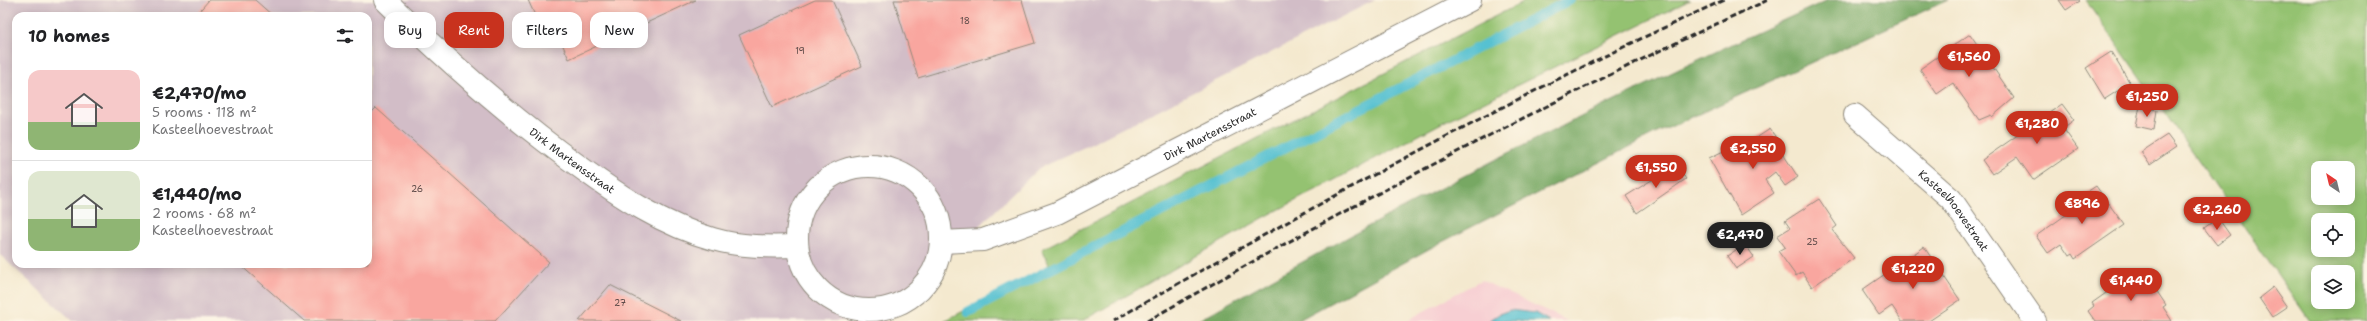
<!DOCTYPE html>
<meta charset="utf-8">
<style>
:root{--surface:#fff;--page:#f2f2f2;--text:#202124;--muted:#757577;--line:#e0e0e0;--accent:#c8321e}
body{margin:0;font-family:"Shantell Sans",sans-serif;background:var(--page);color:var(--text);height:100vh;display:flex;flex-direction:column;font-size:15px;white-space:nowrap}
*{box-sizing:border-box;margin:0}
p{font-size:13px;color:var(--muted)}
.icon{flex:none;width:22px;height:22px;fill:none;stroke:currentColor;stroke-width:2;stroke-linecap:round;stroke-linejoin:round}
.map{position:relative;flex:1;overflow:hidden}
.side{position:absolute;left:12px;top:12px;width:360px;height:256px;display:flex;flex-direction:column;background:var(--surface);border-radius:12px;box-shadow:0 2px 10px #0003}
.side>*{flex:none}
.hud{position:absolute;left:384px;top:12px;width:380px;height:36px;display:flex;gap:8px}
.needle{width:26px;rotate:325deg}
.controls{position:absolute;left:2311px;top:161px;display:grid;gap:8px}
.controls a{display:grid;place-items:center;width:44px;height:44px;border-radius:8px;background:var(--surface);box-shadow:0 2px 10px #0003;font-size:20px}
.price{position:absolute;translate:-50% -34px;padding:0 9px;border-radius:14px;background:var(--accent);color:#fff;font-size:13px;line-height:26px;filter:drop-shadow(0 1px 2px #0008)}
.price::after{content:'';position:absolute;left:50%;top:24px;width:12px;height:9px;margin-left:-6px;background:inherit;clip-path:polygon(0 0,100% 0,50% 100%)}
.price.selected{background:#222;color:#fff}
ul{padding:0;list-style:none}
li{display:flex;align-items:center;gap:12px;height:100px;padding:0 16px}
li+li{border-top:1px solid var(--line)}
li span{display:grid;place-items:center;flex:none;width:112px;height:80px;border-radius:12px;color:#555}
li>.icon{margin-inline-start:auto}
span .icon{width:48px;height:48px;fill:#fffc;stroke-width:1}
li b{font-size:17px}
h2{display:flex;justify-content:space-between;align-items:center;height:48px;padding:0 16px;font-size:17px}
.chip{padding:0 14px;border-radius:12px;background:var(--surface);box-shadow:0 2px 10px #0003;font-size:14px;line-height:36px}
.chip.selected{background:var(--accent);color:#fff}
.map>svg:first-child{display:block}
.built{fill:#f7cfd3}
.industrial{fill:#d2bdc7;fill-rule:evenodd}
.green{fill:#94c271;stroke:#60764e;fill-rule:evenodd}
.forest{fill:#77a863;stroke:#516a47}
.water{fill:#56c1d1;stroke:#40767e}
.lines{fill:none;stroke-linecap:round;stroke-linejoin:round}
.stream{stroke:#56c1d1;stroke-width:10}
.building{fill:#f9a69f}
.minor-casing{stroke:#908a7d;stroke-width:24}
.minor{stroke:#fff;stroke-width:22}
.rail{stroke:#2b2b2b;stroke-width:3;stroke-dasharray:6 3;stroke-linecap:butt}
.labels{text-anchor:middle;stroke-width:3.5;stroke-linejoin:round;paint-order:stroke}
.number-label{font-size:9px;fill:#5e4a48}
.street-label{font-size:11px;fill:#2b2b2b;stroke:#fcf5e5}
</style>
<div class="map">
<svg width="2367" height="321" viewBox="0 0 2367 321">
<rect width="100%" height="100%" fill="#fcf5e5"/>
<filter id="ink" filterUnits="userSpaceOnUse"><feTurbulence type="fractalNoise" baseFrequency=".025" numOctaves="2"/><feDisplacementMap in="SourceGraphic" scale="8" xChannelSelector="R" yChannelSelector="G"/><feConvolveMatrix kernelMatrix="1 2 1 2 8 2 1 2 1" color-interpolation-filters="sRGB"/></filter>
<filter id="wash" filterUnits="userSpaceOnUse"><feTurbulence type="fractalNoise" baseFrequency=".012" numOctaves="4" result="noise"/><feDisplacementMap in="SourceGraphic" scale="16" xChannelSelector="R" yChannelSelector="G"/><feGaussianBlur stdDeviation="0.9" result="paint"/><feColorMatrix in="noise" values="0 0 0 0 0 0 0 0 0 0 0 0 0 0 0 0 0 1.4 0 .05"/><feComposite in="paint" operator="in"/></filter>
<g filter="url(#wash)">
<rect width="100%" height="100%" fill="#f4e9cf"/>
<path class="built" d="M1481,280L1568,321H1406Z"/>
<path class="industrial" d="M0,0H1375L1089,145L1039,168L883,321H73L0,255ZM16,16H368V264H16Z"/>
<g class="green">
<path d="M1527,0H1690L1453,117L1263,218L1082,321H944L1050,267L1042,249Z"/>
<path d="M2086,0H2367V321H2310ZM2318,168H2348V198H2318ZM2318,220H2348V250H2318ZM2318,272H2348V302H2318Z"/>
</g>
<path class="forest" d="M1828,0H1948L1655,134L1440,243L1297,321H1197C1402,204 1613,97 1828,0Z"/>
<path class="water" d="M1510,310L1535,313L1549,321H1489L1499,314Z"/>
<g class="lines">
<path class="stream" d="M968,312L1570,0"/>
</g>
<g id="blocks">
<g class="building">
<path d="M209,0H255L273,16H195Z"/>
<path d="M528,0H696L569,59L559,37L547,42Z"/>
<path d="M815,0H832L862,66L772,107L739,35Z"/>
<path d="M894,0H1022L1035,43L918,78Z"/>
<path d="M2059,0H2079L2080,1L2066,10Z"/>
<path d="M1970,34L2014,98L1992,117L1991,115L1979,120L1953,83L1937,94L1920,69Z"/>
<path d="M2111,52L2130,83L2105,99L2086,68Z"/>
<path d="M2062,104L2074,120L2063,128L2078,149L2033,180L2017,157L1992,174L1982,160Z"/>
<path d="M2140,106L2157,110L2154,130L2136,126Z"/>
<path d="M376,108L549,262L495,321H304L239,264H368V116Z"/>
<path d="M1770,129L1784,149L1781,151L1798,177L1785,186L1775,172L1765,180L1774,193L1741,215L1709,158L1744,141L1747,144Z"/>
<path d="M2167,135L2176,147L2150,165L2141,152Z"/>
<path d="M1676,165L1686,179L1637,213L1626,196Z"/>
<path d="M2096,186L2124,225L2075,259L2072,254L2069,256L2061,244L2048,253L2036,236L2070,212L2066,206Z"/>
<path d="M1819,199L1837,226L1832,230L1854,258L1812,287L1802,272L1796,276L1778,251L1785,247L1777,236L1790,228L1785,221Z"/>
<path d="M2218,218L2230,235L2217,245L2204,228Z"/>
<path d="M1745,244L1754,257L1736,269L1727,256Z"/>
<path d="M1924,247L1960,300L1929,321H1902L1892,306L1879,315L1862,290Z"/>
<path d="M2137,271L2140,275L2144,272L2166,305L2163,307L2172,321H2095L2088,311L2094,306L2092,303Z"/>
<path d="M610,285L681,321H579Z"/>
<path d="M2273,287L2287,307L2272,317L2259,298Z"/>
</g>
</g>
</g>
<g filter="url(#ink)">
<use href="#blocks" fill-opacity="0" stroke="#908a7d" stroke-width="1"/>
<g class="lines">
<defs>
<g id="minor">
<path id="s1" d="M385,0C446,60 510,117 580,167C621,197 663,225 713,239C740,247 769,247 797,246"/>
<path id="s2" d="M1855,115L1951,199L2035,321"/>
<circle cx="869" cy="238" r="72"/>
<path id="s3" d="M941,242L983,240L1057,213L1470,0"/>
</g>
</defs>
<use href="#minor" class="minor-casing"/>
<use href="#minor" class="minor"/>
<g class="rail">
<path d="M1113,321C1312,206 1515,95 1724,0"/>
<path d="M1147,321C1349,206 1556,97 1768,0"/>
</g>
</g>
</g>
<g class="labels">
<g class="number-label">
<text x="965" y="24">18</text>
<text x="800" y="54">19</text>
<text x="417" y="192">26</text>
<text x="1812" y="245">25</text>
<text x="620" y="306">27</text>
</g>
<g class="street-label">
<text dy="4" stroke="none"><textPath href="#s3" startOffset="293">Dirk Martensstraat</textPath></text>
<text dy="4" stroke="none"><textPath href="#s1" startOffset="247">Dirk Martensstraat</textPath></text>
<text dy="4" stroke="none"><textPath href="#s2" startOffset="138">Kasteelhoevestraat</textPath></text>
</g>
</g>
</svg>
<div class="controls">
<a><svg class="needle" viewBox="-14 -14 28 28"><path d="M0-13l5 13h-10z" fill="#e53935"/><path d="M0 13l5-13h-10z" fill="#757577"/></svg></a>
<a><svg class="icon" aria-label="locate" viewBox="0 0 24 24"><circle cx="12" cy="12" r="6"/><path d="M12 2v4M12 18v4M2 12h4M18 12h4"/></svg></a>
<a><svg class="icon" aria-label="layers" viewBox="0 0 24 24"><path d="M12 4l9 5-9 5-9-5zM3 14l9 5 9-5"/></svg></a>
</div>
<b class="price" style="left:1969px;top:78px">€1,560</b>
<b class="price" style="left:2147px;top:118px">€1,250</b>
<b class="price" style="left:2037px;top:145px">€1,280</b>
<b class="price" style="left:1753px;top:170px">€2,550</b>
<b class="price" style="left:1656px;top:189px">€1,550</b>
<b class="price" style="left:2082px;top:225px">€896</b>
<b class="price" style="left:2217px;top:231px">€2,260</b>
<b class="price selected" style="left:1740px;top:256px">€2,470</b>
<b class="price" style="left:1913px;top:290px">€1,220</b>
<b class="price" style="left:2131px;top:302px">€1,440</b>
<div class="hud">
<a class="chip">Buy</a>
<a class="chip selected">Rent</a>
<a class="chip">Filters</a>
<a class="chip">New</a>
</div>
<section class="side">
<h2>10 homes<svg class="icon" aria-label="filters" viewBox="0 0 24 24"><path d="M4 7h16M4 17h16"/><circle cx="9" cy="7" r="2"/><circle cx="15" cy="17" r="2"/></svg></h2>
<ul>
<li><span style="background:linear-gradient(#f6c9c9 65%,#8fb573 0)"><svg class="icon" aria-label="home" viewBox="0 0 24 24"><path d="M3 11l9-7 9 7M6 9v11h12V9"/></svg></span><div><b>€2,470/mo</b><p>5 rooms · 118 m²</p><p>Kasteelhoevestraat</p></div></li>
<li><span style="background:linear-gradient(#dfe7d0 60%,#8fb573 0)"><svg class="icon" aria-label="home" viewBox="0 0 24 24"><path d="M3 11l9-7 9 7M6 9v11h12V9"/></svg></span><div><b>€1,440/mo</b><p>2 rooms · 68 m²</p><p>Kasteelhoevestraat</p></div></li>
</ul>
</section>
</div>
